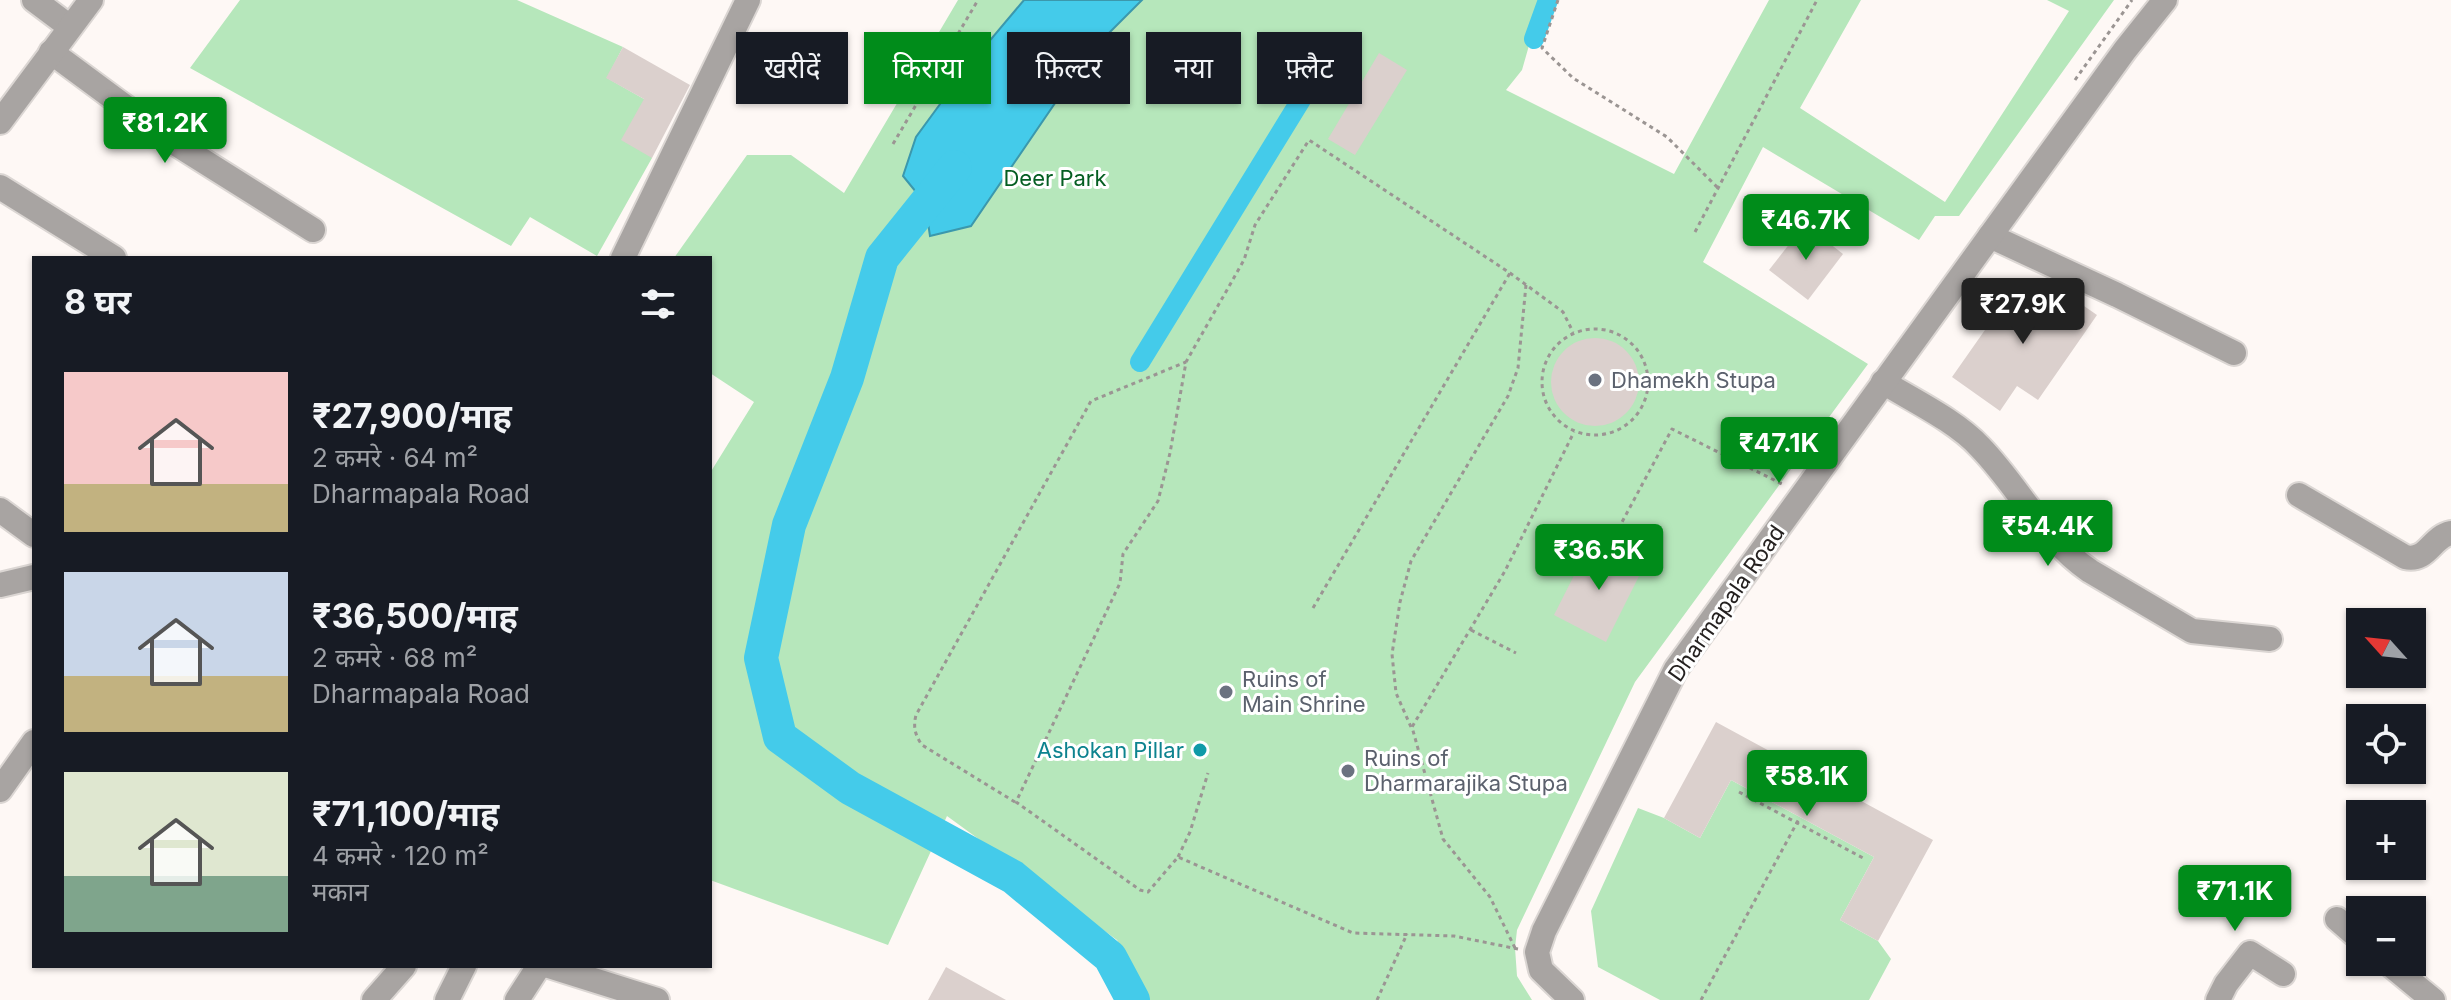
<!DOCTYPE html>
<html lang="hi">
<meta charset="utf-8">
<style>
:root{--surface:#171b24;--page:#242831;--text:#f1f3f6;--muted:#9ea1a6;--accent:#008c1a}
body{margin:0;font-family:Inter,"Noto Sans Devanagari",sans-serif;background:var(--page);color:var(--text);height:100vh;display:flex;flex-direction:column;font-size:30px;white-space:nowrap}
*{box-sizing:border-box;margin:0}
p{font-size:26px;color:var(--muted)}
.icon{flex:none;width:44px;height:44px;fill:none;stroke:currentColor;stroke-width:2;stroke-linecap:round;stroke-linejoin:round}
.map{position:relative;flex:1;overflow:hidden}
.side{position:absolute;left:32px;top:256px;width:680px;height:712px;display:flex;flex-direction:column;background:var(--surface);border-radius:0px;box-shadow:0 2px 6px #0004}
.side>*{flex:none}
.guide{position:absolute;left:736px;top:32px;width:760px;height:72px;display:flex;gap:16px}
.needle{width:52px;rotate:297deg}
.fabs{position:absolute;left:2346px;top:608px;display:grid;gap:16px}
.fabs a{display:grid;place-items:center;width:80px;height:80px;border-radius:0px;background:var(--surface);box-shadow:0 2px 6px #0004;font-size:40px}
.price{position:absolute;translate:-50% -68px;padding:0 18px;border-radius:8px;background:var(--accent);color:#fff;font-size:26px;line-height:52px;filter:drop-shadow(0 2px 4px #0008)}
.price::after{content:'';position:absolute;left:50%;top:48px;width:24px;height:18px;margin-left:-12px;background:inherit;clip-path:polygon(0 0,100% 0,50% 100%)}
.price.on{background:#222;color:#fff}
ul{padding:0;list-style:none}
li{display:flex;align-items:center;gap:24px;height:200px;padding:0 32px}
li span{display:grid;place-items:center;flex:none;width:224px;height:160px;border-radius:0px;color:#555}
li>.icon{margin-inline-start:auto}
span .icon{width:96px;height:96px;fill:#fffc;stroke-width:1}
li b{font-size:34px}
h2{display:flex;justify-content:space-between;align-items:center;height:96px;padding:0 32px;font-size:34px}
.tag{padding:0 28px;border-radius:0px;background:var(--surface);box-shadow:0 2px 6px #0004;font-size:28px;line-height:72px}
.tag.on{background:var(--accent);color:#fff}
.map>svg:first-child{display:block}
.green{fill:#b6e7bb}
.water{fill:#44cbea;stroke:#3b98ad;stroke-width:2}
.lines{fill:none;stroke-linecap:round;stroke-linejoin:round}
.canal{stroke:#44cbea;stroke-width:20}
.river{stroke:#44cbea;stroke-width:34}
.building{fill:#dbd0cd}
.minor-casing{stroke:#dbd6d3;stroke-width:28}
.path{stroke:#9b9593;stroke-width:3;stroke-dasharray:4 4;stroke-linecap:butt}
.minor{stroke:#a8a4a2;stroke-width:24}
.worship-dot{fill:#6b7280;stroke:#fff;stroke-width:3}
.culture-dot{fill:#0f9aa8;stroke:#fff;stroke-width:3}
.labels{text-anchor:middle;stroke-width:6;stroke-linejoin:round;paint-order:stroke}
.park-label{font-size:22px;fill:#055e22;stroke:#fff}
.worship-label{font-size:22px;fill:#5b616d;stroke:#fff;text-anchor:start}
.street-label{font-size:22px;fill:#252120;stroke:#fff}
.culture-label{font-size:22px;fill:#0d838f;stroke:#fff;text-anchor:end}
</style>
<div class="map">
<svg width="2451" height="1000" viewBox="0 0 2451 1000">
<rect width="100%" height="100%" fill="#fef8f5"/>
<g class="green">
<path d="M240,0H517L623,47L607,78L644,99L652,158L597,256L530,217L511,246L190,68Z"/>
<path d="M958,0H1542L1522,70L1506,90L1674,174L1769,0H1861L1800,108L1945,202L2069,11L2047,0H2114L1959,216H1935L1919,240L1763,147L1703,262L1868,364L1635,682L1517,930L1515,948L1517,976L1532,1000H1150L1117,940L947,816L888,945L710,880V473L754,402L710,373V258H674L747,155H791L844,193Z"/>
<path d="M1731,780L1874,857L1840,920L1878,941L1891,959L1869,1000H1660L1598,967L1591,911L1638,808L1664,818L1700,838Z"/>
</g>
<path class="water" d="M1024,0H1142L1090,52L971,226L930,236L925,203L903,176L916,137L965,70Z"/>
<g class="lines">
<g class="canal">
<path d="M1534,39L1548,0"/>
<path d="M1140,362L1334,46"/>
</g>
<path class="river" d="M955,167L882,258L847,378L789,525L761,658L780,737L850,788L1013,877L1110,957L1133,1000"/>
</g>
<g class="building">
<path d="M623,47L690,85L652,158L621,140L644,99L606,78Z"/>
<path d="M1379,53L1407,70L1355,155L1328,139Z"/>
<path d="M1805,224L1843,254L1808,300L1769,270Z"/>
<path d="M2020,280L2062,309L2071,297L2097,315L2038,400L2017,386L2000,411L1952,377Z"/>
<circle cx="1595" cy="382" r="44"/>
<path d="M1591,542L1643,568L1606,642L1554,615Z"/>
<path d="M1716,722L1933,840L1878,941L1840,920L1874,857L1731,780L1700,838L1664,818Z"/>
<path d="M946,967L1006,1000H928Z"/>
</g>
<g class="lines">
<defs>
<g id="minor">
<path d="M34,0L70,27"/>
<path d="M51,52L170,140L313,230"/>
<path d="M0,122L91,0"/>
<path d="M0,187L114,258"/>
<path d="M1990,236L2117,295L2234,353"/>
<path d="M623,258L748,0"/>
<path d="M1883,382C1914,401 1956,421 1980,447C2019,487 2043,539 2090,571L2192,631L2270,639"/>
<path d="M2299,495L2405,557C2428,562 2431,537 2451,533"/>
<path d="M0,510L34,535"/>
<path d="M0,585L34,577"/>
<path d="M0,790L34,742"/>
<path d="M2337,919L2360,939"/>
<path d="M2387,962L2433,1000"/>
<path d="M549,966L657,1000"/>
<path d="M374,1000L404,966"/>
<path d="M447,1000L464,966"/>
<path d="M517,1000L539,966"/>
<path d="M1572,1000L1541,970L1537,952L1544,931L1676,669L2125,50L2165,0"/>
<path d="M2218,1000L2226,984L2250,953L2283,974"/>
</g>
</defs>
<use href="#minor" class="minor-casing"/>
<g class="path">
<path d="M1558,0L1542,48L1573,78L1667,137L1718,188"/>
<path d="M2075,80L2132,0"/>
<path d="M893,144L978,0"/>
<path d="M1695,232L1817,0"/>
<circle cx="1595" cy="382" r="53"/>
<path d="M1607,550L1672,429L1782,484"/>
<path d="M1313,608L1510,273"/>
<path d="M1471,630L1516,653"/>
<path d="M1411,727L1396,693L1392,654L1400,602L1411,561L1508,396L1518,368L1526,285"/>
<path d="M1739,792L1863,858"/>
<path d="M1015,802L922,745C915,735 913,727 916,715L1091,401L1186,362"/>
<path d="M1178,857L1190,832L1208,773"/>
<path d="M1515,948L1490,897L1443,839L1412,727L1505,571L1574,432"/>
<path d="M1518,949L1454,936L1353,933L1178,857L1148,892L1140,890L1016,802L1120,583L1123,554L1158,501L1170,453L1186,362L1244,260L1255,225L1309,140L1510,273L1563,312L1573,332"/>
<path d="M1377,1000L1407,934"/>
<path d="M1701,1000L1800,817"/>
</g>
<use href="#minor" class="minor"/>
</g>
<g class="worship-dot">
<circle cx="1595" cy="380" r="8"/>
<circle cx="1226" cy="692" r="8"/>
<circle cx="1348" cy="771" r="8"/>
</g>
<circle class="culture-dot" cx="1200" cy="750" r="8"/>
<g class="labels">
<g class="park-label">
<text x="1055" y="186">Deer Park</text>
</g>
<g class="worship-label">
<text x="1611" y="388">Dhamekh Stupa</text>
<text x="1242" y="687">Ruins of<tspan x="1242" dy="25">Main Shrine</tspan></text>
<text x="1364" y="766">Ruins of<tspan x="1364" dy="25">Dharmarajika Stupa</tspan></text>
</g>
<g class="street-label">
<text transform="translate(1726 603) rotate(-55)" y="8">Dharmapala Road</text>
</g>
<g class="culture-label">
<text x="1184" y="758">Ashokan Pillar</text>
</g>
</g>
</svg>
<div class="fabs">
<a><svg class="needle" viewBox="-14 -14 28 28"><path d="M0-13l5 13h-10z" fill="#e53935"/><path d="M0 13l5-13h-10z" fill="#9ea1a6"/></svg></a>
<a><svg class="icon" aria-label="locate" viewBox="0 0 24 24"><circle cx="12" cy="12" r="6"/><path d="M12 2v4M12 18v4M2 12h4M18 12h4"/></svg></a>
<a>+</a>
<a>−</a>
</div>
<b class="price" style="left:165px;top:165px">₹81.2K</b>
<b class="price" style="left:1806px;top:262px">₹46.7K</b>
<b class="price on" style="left:2023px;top:346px">₹27.9K</b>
<b class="price" style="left:1779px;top:485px">₹47.1K</b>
<b class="price" style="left:2048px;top:568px">₹54.4K</b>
<b class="price" style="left:1599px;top:592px">₹36.5K</b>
<b class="price" style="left:1807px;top:818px">₹58.1K</b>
<b class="price" style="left:2235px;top:933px">₹71.1K</b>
<div class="guide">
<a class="tag">खरीदें</a>
<a class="tag on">किराया</a>
<a class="tag">फ़िल्टर</a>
<a class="tag">नया</a>
<a class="tag">फ़्लैट</a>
</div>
<section class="side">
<h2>8 घर<svg class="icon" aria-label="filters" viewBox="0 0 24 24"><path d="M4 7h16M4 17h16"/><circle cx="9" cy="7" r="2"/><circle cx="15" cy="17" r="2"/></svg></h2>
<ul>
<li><span style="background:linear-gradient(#f6c9c9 70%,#c2b280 0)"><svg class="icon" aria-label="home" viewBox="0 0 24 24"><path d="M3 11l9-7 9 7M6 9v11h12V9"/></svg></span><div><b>₹27,900/माह</b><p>2 कमरे · 64 m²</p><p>Dharmapala Road</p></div></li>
<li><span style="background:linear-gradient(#c9d6e8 65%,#c2b280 0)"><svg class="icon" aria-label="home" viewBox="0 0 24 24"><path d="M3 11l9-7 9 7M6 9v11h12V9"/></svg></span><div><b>₹36,500/माह</b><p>2 कमरे · 68 m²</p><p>Dharmapala Road</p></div></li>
<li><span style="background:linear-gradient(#dfe7d0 65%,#7fa58c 0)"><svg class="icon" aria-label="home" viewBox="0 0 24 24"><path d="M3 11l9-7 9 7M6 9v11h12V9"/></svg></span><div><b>₹71,100/माह</b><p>4 कमरे · 120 m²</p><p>मकान</p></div></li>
</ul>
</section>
</div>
